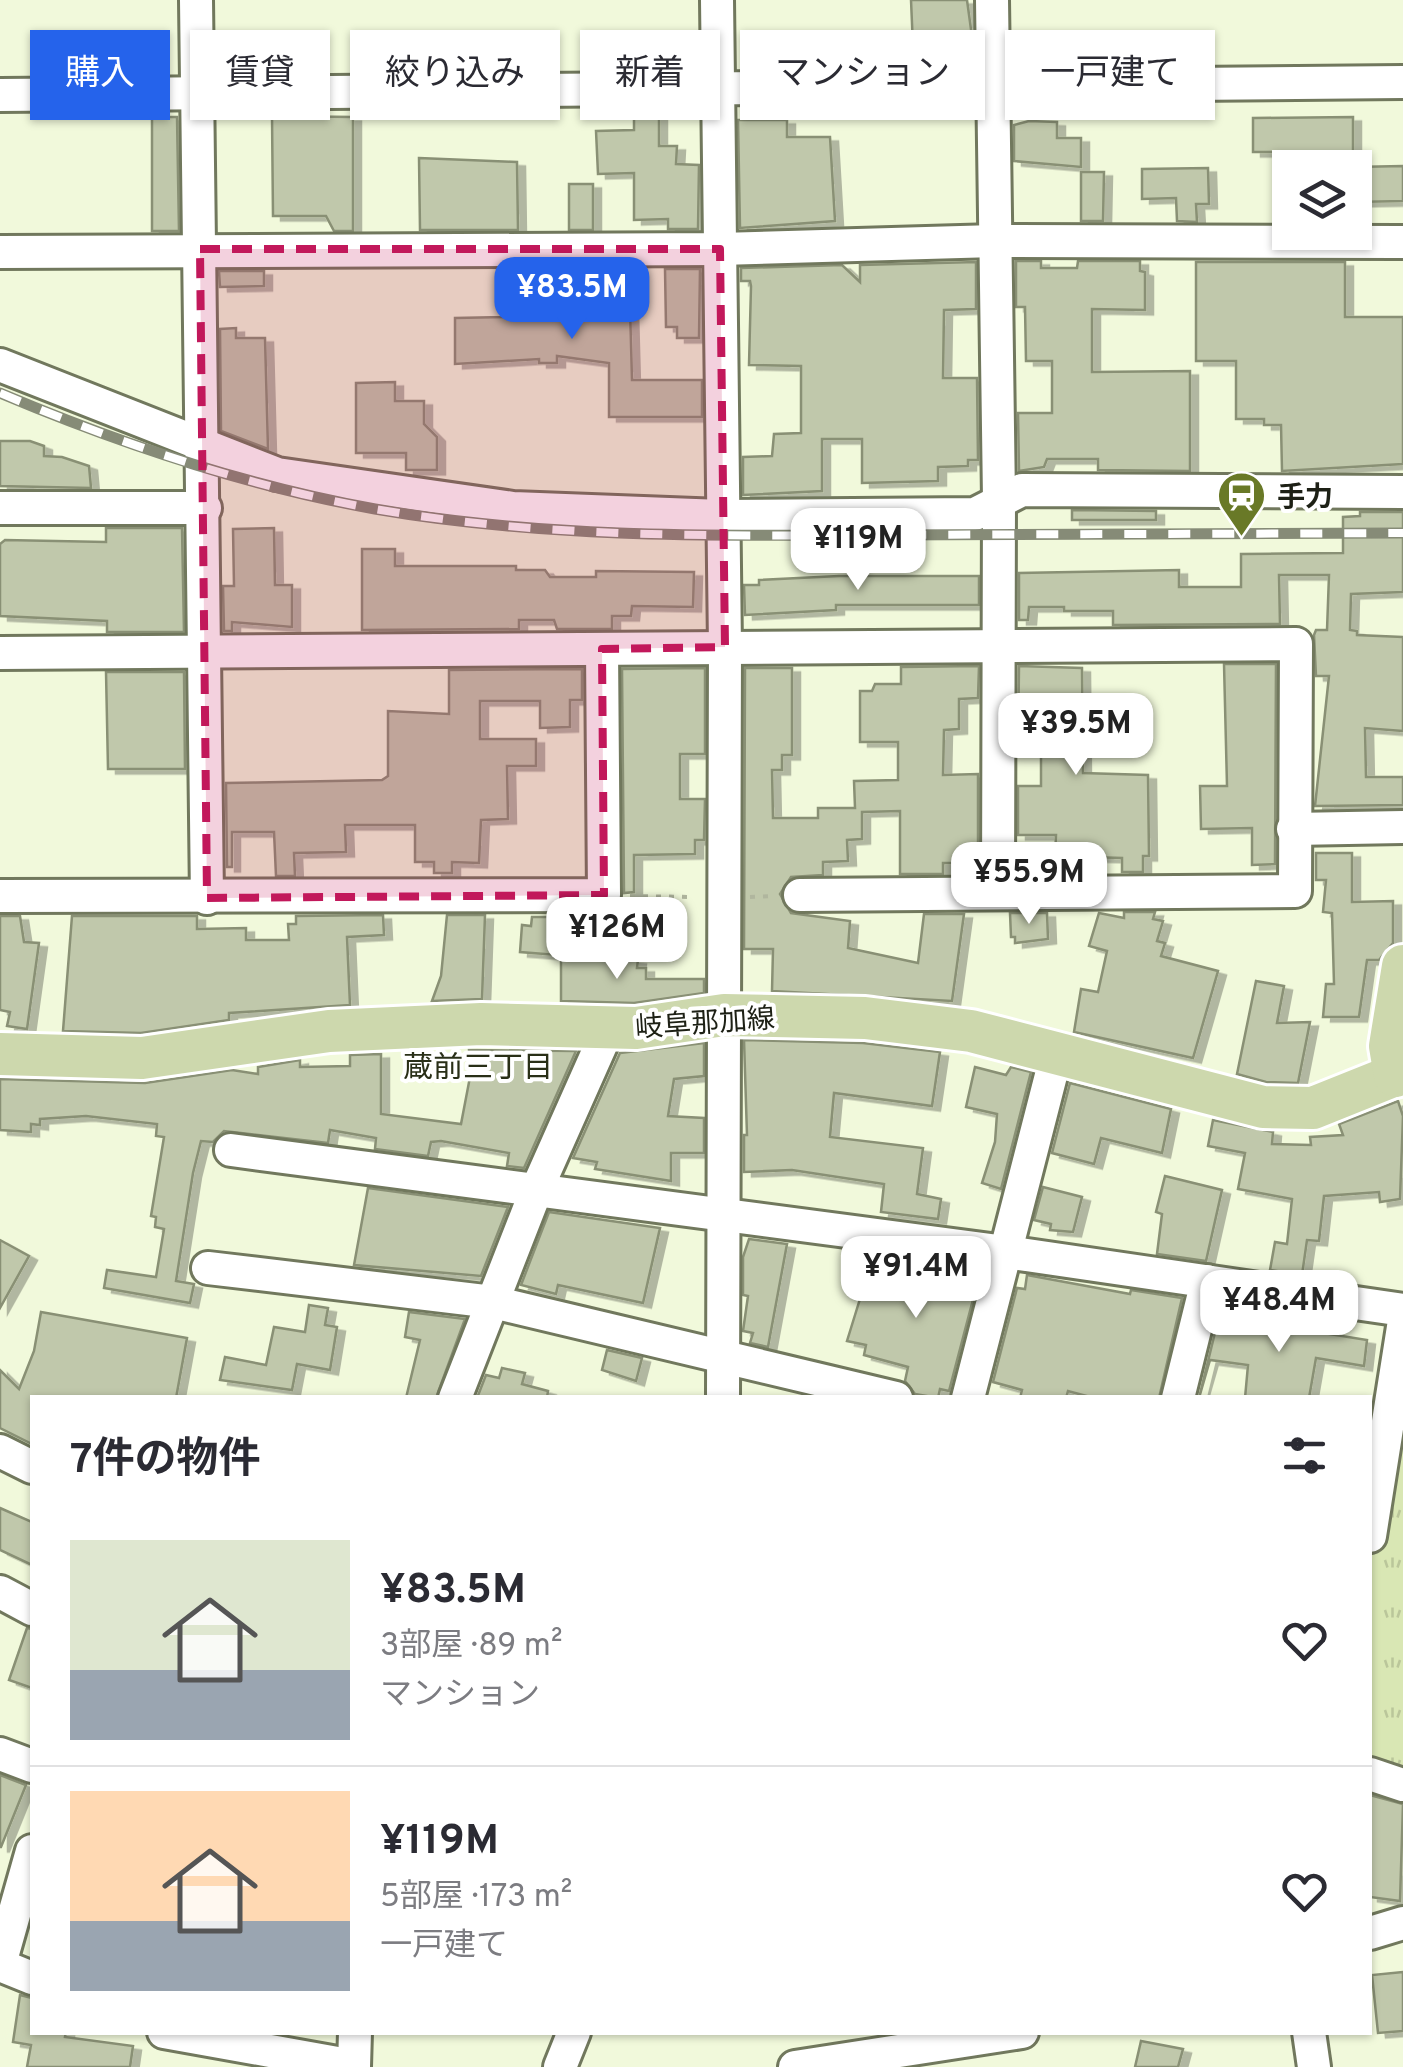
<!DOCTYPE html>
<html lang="ja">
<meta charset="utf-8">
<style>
:root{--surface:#fff;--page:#f7f7f7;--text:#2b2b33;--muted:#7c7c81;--line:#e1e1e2;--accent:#2563eb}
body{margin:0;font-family:Overpass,"Noto Sans JP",sans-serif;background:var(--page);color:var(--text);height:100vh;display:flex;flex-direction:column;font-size:38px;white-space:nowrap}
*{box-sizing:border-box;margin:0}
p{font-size:32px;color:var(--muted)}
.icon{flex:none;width:55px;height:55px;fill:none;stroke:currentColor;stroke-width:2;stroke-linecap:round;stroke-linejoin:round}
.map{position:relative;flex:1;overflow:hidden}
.drawer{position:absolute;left:30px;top:1395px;width:1342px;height:640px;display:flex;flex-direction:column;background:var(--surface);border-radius:0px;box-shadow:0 2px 8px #0004}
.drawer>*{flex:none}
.top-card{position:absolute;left:30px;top:30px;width:1345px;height:90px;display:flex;gap:20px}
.buttons{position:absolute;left:1272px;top:150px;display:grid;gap:20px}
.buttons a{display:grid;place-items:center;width:100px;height:100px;border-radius:0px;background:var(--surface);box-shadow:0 2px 8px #0004;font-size:50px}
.price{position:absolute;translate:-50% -85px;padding:0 22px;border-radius:20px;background:#fff;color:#222;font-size:32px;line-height:65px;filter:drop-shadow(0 2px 5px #0008)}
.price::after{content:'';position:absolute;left:50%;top:60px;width:30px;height:22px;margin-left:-15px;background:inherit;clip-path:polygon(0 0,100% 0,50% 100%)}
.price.active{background:var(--accent);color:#fff}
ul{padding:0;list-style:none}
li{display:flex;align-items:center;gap:30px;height:250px;padding:0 40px}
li+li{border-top:2px solid var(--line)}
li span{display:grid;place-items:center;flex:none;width:280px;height:200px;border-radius:0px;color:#555}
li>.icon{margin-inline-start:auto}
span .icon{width:120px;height:120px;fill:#fffc;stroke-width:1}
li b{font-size:42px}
h2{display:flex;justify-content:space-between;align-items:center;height:120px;padding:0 40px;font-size:42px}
.pill{padding:0 35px;border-radius:0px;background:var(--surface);box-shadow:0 2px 8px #0004;font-size:35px;line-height:90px}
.pill.active{background:var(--accent);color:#fff}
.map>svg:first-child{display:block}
.park{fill:url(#park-tufts)}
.building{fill:#c0c8ab;stroke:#899074;stroke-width:2.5;filter:url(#shadow)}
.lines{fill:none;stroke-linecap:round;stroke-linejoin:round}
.minor-casing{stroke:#71785d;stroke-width:38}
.major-casing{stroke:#fff;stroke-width:48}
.path{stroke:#b0b69e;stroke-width:4;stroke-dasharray:5 8;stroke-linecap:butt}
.minor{stroke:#fff;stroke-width:32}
.major{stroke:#cdd8ad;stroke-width:42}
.rail-casing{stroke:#868b77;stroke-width:11}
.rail{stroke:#fff;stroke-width:8;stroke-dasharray:22;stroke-linecap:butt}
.marked{fill:#c2185b;fill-opacity:0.2;stroke:#c2185b;stroke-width:8;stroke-dasharray:20 12;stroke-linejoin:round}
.labels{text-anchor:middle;stroke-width:8;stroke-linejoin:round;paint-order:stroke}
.poi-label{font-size:28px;font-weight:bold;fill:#1d2015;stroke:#fff;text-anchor:start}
.street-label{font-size:28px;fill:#1d2015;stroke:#fff}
.neighbourhood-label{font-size:30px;fill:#292f17;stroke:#fff}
</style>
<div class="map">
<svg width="1403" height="2067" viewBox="0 0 1403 2067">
<defs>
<pattern id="park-tufts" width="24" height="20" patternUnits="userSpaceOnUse" patternTransform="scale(2.5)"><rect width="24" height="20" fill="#d9e7b4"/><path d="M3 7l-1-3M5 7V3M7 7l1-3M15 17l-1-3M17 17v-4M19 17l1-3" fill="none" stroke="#bac69a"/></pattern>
<filter id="shadow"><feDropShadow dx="8" dy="4.5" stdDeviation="0" flood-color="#0004"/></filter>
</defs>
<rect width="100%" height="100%" fill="#f1f9db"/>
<path class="park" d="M1403,1325V1785L1370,1774V1512Z"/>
<g class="building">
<path d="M911,0H967L973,44L961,50L913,47Z"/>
<path d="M634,114H659V146H677L676,164L699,165L698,229H668V219L634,220V173L598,174L596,131L634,130Z"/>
<path d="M272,116L353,117V231H334L326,216H273Z"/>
<path d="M152,117H177L179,231H152Z"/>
<path d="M1353,117V152H1253V118Z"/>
<path d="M738,120H787V137H830L835,221L740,228Z"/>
<path d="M1029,121L1057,122V138H1081V167L1014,161V125Z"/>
<path d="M419,158L517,162L518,230H420Z"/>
<path d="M1403,166V201L1355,202V167Z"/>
<path d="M1208,168L1209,204H1196L1197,222L1177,221L1176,198L1142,199V169Z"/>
<path d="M1081,172H1104L1103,221H1081Z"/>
<rect x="569" y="184" width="24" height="46"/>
<path d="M1016,261H1041V268H1077L1078,261H1140V271L1145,272V310L1092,309V372L1190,371V471L1098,470V459H1047L1044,467L1019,471L1018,413H1052V361H1026L1025,307H1016Z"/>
<path d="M976,262V309L944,310L943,378H977L978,460H968V466L938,467V481L862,483V439H822V491L743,495V457L772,456L774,434L801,433V366L749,365L751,286L750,281H741V268L842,265L860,282V265Z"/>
<path d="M1196,262H1345V317H1403V464L1282,471L1281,425H1264V419H1236V361H1196Z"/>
<path d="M665,269H700L699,338H677V327H666Z"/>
<path d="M504,270L580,273V300L610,302L615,310L630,307L632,380H702V417H609V363L557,356V363H539V359L455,364V318L504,317Z"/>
<path d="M219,271H264V286L220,287Z"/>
<path d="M236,328V338H265L268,449L221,431L220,329Z"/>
<path d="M395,382V401H424V424L437,437V470H406V453H356V383Z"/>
<path d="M0,441H30L44,446V456L62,457L89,466L91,488L0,486Z"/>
<path d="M1072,510L1156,511V520H1072Z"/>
<path d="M1360,512H1403V592L1351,594L1350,630L1357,631V635L1403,637V731L1365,728L1366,777H1403V805L1315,806L1329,676H1316L1314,635L1316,630H1327L1329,575H1279L1280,624L1113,625V611H1064V607H1029L1028,620H1019V573L1179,570V587H1241V554L1343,553V517L1360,516Z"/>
<path d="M106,528H182L184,632H107V621L0,616V544L5,540L106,542Z"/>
<path d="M274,528L275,585H292V627L232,622V631H224L223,586H234L233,529Z"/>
<path d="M362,549H395V566H516V570H545L550,577H596V571L694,572L693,607L632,606L631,616H612V629H557L554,620H519V629L362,630Z"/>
<path d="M839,576H979V605H836V610L745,615L744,585H759V580Z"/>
<path d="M1224,664H1276L1275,864L1252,865V828L1201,829L1200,786H1227Z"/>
<path d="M979,666L978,698L959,699V729L944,730L943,775L978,774V863H943V874H900V811L862,812V839L847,840L848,861L823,862V875L791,877L780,894L791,913L850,921L848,948L918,963L924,914H964L952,1001L772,991L773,949H744L745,668H792V755H782V770H772L773,818H818V808H855L854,781L898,780V742H860V691H872L875,684H901V667Z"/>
<path d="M1019,666L1082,668L1083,773L1148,775L1149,856H1143V872H1122V858L1055,856L1056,835H1018V786H1041V748H1018Z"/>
<path d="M705,668V754H680V799H705L704,840H695V854L634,855V892L624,893L622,669Z"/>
<path d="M582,669V700H570V727L540,728V701H480V739H536V766H507L508,819L481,820L479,863L452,862V873H434V862H415V825H345L346,852L294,853L295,876H276L274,832H232V867H227L226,783L382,780L388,776V711L449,714V670Z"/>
<path d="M106,672H184L185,769H108Z"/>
<path d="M1316,853H1352V902L1393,901V943L1379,960H1367L1359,1017H1323L1326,984H1334L1332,913L1323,912L1326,880H1316Z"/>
<path d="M1124,912H1155L1153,919L1163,921L1157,941L1165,943L1161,956L1218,971L1193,1058L1074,1032L1081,989L1098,992L1107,951L1089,946L1099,913L1124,918Z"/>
<path d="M1010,913H1047L1048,939L1015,943V937H1011Z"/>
<path d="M383,915L384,935L347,937L350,1005L229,1013V1020L141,1033L63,1031L72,916H197V929L246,928V940H289L288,924H296V916Z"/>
<path d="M447,915H485L482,999L432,1001L441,976Z"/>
<path d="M0,916H20L24,942L39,943L27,1029L7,1026L10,1012L0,1010Z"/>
<path d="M532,917H559L557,955L520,952L522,925L531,926Z"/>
<path d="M561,953L638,960L637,968H646V979H704V993L634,1003L561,1001Z"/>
<path d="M1256,981L1284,986L1277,1023L1310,1022L1298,1083L1266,1082L1237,1074Z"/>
<path d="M744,1040L863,1043L940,1052L932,1106L834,1093L830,1137L923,1148L917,1194L941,1199L938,1219L881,1212L884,1184L792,1170L744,1172V1135H747Z"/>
<path d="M704,1043V1076L674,1079L668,1116L704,1118V1153H671V1181L595,1169L597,1162L573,1158L620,1053Z"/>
<path d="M469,1050L576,1051L524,1168L507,1166L509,1153L441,1141L431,1142L428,1156L375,1149L376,1138L330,1130L328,1143L224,1131L213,1142L201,1141L193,1173L176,1281L194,1284L190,1303L104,1288L107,1270L156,1277L164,1229L155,1227L156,1217L151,1216L164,1137L156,1136L157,1124L86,1116L40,1119V1125L31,1124V1132L0,1130V1079L145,1083L232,1070L258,1074V1067L300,1060V1067L350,1066V1055L381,1054V1114L461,1124L470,1077Z"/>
<path d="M975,1067L1006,1075L1011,1067L1031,1072L1001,1189L982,1183L995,1142L997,1114L966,1107Z"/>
<path d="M1070,1083L1171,1109L1162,1153L1101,1138L1094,1164L1052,1153Z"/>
<path d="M1398,1101L1403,1116L1400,1199L1380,1202L1379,1192L1324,1196L1319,1241L1307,1240L1302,1275L1270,1270L1275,1242L1287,1244L1292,1199L1238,1189L1245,1153L1208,1146L1213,1120L1273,1132L1272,1144L1311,1145L1310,1137L1343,1135L1339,1124Z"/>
<path d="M1165,1176L1222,1190L1206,1261L1157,1254L1162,1214L1156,1212Z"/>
<path d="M1043,1187L1082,1197L1073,1232L1050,1230L1051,1224L1034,1220Z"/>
<path d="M368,1188L508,1207L481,1276L354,1265Z"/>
<path d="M549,1212L660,1228L643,1303L558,1285L556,1294L521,1285Z"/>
<path d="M749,1239L787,1244L768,1347L750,1343L753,1333L743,1331L748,1296L743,1295V1257Z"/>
<path d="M0,1240L29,1256L0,1308Z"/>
<path d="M872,1260L938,1278L941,1264L981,1269L949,1391L940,1389L938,1398L915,1394L905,1381L908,1367L864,1355L866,1345L847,1341Z"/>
<path d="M1027,1275L1130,1294L1131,1290L1182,1298L1159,1398H1094L1068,1391L1066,1398H1020L1022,1390L993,1382L1017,1288L1025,1289Z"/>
<path d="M1222,1304L1233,1305L1229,1318L1367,1340L1364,1366L1316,1358L1309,1398H1245L1248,1365L1210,1360L1199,1398Z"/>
<path d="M309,1305L328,1308L325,1325L337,1327L330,1370L297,1364L292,1390L220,1380L225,1357L266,1365L274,1327L305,1332Z"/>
<path d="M41,1312L187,1338L176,1398H32V1444L0,1428V1370L19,1389L34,1351Z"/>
<path d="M409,1312L465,1319L436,1398H406L420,1340L405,1337Z"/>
<path d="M607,1350L642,1358L636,1381L602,1370Z"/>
<path d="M502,1368L525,1373L522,1384L548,1391L547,1398H477L486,1375L499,1378Z"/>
<path d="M0,1508L32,1522V1565L0,1550Z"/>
<path d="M27,1628L32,1629V1688L9,1680Z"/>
<path d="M0,1775L26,1785L1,1847H0Z"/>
<path d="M1370,1795L1403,1804L1400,1901L1370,1897Z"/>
<path d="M1403,1972V2031L1378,2033L1372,1975Z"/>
<path d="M20,1995L32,1998V2032H66L65,2037L133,2046L130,2067H27L31,2045L13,2042Z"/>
<path d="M1141,2041L1183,2049L1178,2067H1135Z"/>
</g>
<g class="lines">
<defs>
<g id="minor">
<path d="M196,0L207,898"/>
<path d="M717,0L725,647L723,1398"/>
<path d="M992,0L999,499L998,891"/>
<path d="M0,95L1403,82"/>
<path d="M0,252L720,249L995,241L1403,242"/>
<path d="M0,365L277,474L513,508L721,516L975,514L1022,490L1403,492"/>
<path d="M0,508H205"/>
<path d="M0,653L1296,644L1295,891L800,895"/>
<path d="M1293,829L1403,827"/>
<path d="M0,896L604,895L602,649"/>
<path d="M231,1150L1006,1252L1403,1310"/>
<path d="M208,1268L493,1302L896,1398"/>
<path d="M455,1398L536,1191L609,1027"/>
<path d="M968,1398L1057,1052"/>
<path d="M1178,1398L1207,1281"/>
<path d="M0,1451L32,1467"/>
<path d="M1370,1536L1403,1327"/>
<path d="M0,1592L32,1609"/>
<path d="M0,1754L32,1766"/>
<path d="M1370,1774L1403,1785"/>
<path d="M1370,1933L1403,1923"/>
<path d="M0,1964L32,1851"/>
<path d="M0,1965L32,1978"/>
<path d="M164,2032L354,2066"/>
<path d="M1309,2032L1314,2067"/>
<path d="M354,2067L355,2032"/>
<path d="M560,2067L574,2032"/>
<path d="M795,2067L1022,2032"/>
</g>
<g id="major">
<path d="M0,1054L142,1058L329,1031L481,1024L636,1028L724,1015L865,1018L971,1031L1263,1107L1313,1108L1403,1072"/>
<path d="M1395,1076L1390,1046L1403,966"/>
</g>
</defs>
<use href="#minor" class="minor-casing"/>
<use href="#major" class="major-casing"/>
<g class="path">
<path d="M630,896L695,897"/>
<path d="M750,897L775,896"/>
</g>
<use href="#minor" class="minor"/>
<use href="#major" class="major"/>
<defs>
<path id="rail" d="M0,393C121,444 246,486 375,509C543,538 711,536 881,535C1055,534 1229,534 1403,533"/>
</defs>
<use href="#rail" class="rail-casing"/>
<use href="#rail" class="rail"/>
</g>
<path class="marked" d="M200,249H720L725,647L602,649L604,895L207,898Z"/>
<defs>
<symbol id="station-pin" viewBox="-11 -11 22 30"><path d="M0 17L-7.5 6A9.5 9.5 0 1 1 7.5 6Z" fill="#697927" stroke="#fff"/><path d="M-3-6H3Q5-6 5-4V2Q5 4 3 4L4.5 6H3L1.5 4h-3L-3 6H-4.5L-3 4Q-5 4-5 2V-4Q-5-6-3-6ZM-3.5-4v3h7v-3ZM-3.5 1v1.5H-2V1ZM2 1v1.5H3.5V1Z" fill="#fff"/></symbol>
</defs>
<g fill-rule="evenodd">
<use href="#station-pin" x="1214" y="468" width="55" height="75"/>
</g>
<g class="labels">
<g class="poi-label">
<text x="1277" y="506">手力</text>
</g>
<g class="street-label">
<text transform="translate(705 1022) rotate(-4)" y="10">岐阜那加線</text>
</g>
<g class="neighbourhood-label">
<text x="478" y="1077">蔵前三丁目</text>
</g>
</g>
</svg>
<div class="buttons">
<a><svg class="icon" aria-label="layers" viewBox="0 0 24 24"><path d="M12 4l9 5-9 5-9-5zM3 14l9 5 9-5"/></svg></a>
</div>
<b class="price active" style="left:572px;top:342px">¥83.5M</b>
<b class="price" style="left:858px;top:593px">¥119M</b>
<b class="price" style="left:1076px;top:778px">¥39.5M</b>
<b class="price" style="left:1029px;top:927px">¥55.9M</b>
<b class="price" style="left:617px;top:982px">¥126M</b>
<b class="price" style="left:916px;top:1321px">¥91.4M</b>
<b class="price" style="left:1279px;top:1355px">¥48.4M</b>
<div class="top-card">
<a class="pill active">購入</a>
<a class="pill">賃貸</a>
<a class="pill">絞り込み</a>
<a class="pill">新着</a>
<a class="pill">マンション</a>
<a class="pill">一戸建て</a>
</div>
<section class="drawer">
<h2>7件の物件<svg class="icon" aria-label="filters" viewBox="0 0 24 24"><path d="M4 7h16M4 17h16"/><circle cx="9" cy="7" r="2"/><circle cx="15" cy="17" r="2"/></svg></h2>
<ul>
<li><span style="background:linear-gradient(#dfe7d0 65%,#9aa5b1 0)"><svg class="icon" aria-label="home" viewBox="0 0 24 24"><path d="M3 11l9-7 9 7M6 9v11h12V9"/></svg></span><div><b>¥83.5M</b><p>3部屋 · 89 m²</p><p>マンション</p></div><svg class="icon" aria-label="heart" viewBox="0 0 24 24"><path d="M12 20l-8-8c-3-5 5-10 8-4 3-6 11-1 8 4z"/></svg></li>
<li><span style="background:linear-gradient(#ffd9b3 65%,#9aa5b1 0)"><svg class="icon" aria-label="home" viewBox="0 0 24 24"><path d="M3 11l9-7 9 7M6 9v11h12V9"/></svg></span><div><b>¥119M</b><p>5部屋 · 173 m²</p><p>一戸建て</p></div><svg class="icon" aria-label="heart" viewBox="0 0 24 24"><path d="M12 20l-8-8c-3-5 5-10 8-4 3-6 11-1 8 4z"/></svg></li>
</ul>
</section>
</div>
